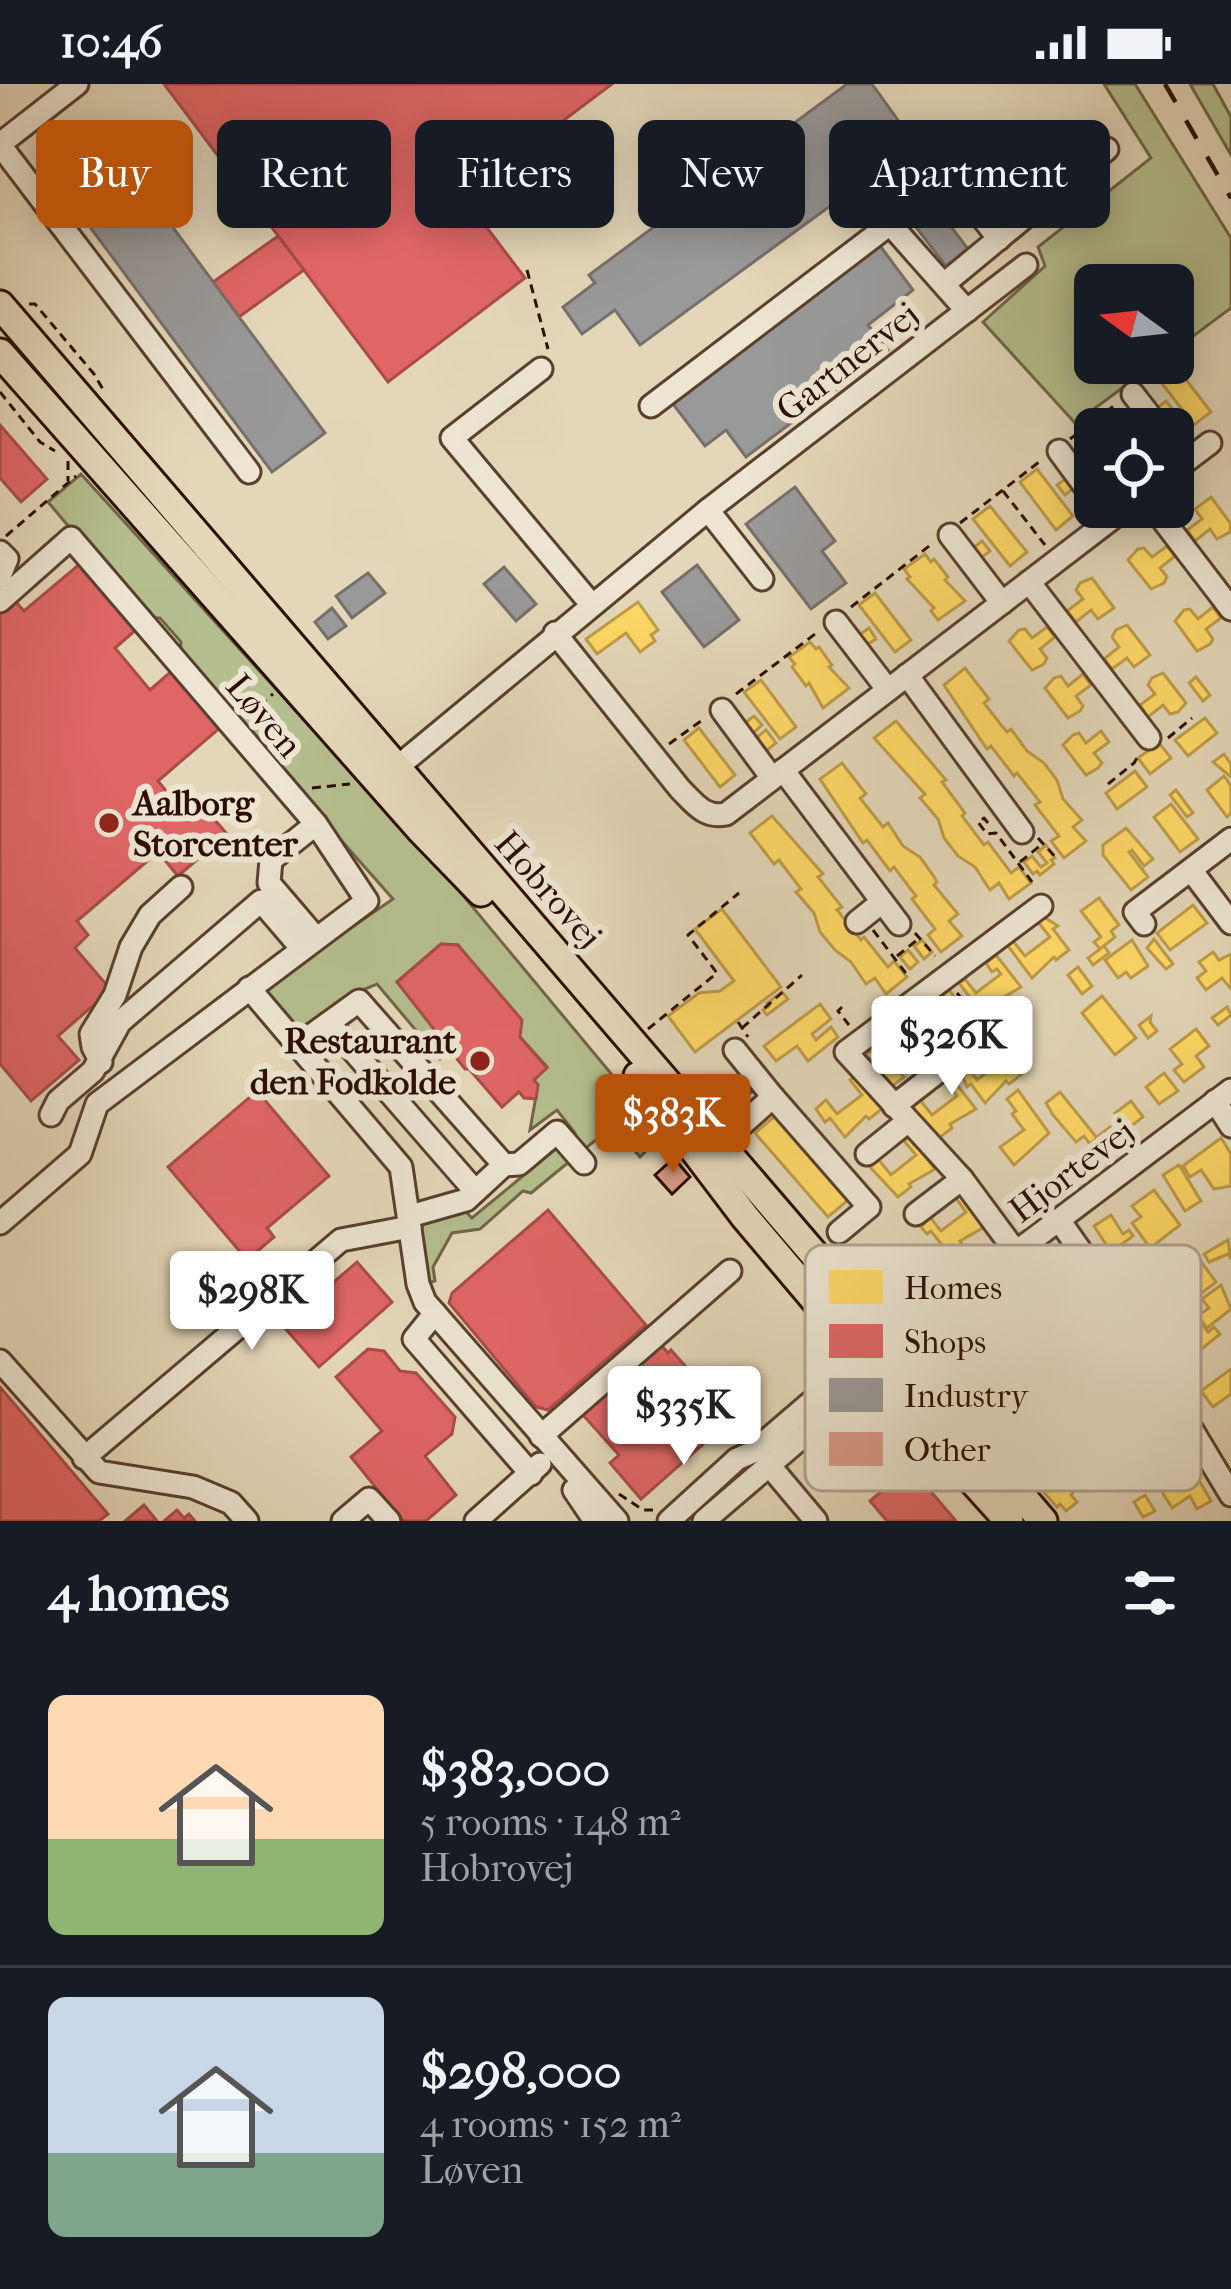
<!DOCTYPE html>
<meta charset="utf-8">
<style>
:root{--surface:#171b24;--page:#242831;--text:#f1f3f6;--muted:#9ea1a6;--line:#363941;--accent:#b45309}
body{margin:0;font-family:"IM FELL French Canon",serif;background:var(--page);color:var(--text);height:100vh;display:flex;flex-direction:column;font-size:45px;white-space:nowrap}
*{box-sizing:border-box;margin:0}
p{font-size:39px;color:var(--muted)}
.icon{flex:none;width:66px;height:66px;fill:none;stroke:currentColor;stroke-width:2;stroke-linecap:round;stroke-linejoin:round}
.map{position:relative;height:1437px;overflow:hidden}
.side{display:flex;flex-direction:column;background:var(--surface);flex:1}
.side>*{flex:none}
.banner{position:absolute;left:36px;top:36px;width:1161px;height:108px;display:flex;gap:24px}
.needle{width:78px;rotate:285deg}
.buttons{position:absolute;left:1074px;top:180px;display:grid;gap:24px}
.buttons a{display:grid;place-items:center;width:120px;height:120px;border-radius:18px;background:var(--surface);box-shadow:0 6px 30px #0003;font-size:60px}
.price{position:absolute;translate:-50% -102px;padding:0 27px;border-radius:12px;background:#fff;color:#222;font-size:39px;line-height:78px;filter:drop-shadow(0 3px 6px #0008)}
.price::after{content:'';position:absolute;left:50%;top:72px;width:36px;height:27px;margin-left:-18px;background:inherit;clip-path:polygon(0 0,100% 0,50% 100%)}
.price.current{background:var(--accent);color:#fff}
ul{padding:0;list-style:none}
li{display:flex;align-items:center;gap:36px;height:300px;padding:0 48px}
li+li{border-top:3px solid var(--line)}
li span{display:grid;place-items:center;flex:none;width:336px;height:240px;border-radius:18px;color:#555}
li>.icon{margin-inline-start:auto}
span .icon{width:144px;height:144px;fill:#fffc;stroke-width:1}
li b{font-size:51px}
h2{display:flex;justify-content:space-between;align-items:center;height:144px;padding:0 48px;font-size:51px}
.pill{padding:0 42px;border-radius:18px;background:var(--surface);box-shadow:0 6px 30px #0003;font-size:42px;line-height:108px}
.pill.current{background:var(--accent);color:#fff}
.status{display:flex;justify-content:space-between;align-items:center;height:84px;padding:0 60px;background:var(--surface);direction:ltr}
.status svg{height:33px;fill:currentColor}
.map>svg:first-child{display:block}
.green{fill:#b5be8e;stroke:#706647;stroke-width:3}
.homes{fill:#ffd966;stroke:#bf9c47;stroke-width:3}
.shops{fill:#e06666;stroke:#aa4c47;stroke-width:3}
.industry{fill:#999;stroke:#786f6b;stroke-width:3}
.building{fill:#da9b87;stroke:#2b0e00;stroke-width:3}
.lines{fill:none;stroke-linecap:round;stroke-linejoin:round}
.minor-casing{stroke:#59402e;stroke-width:27}
.major-casing{stroke:#2b0e00;stroke-width:33}
.path{stroke:#2b0e00;stroke-width:3;stroke-dasharray:9 6;stroke-linecap:butt}
.minor{stroke:#ede5d2;stroke-width:21}
.major{stroke:#e4d7b9;stroke-width:27}
.rail{stroke:#2b0e00;stroke-width:4.5;stroke-dasharray:21 21;stroke-linecap:butt}
.poi-dot{fill:#8f2418;stroke:#ede5d2;stroke-width:4.5}
.labels{text-anchor:middle;stroke-width:12;stroke-linejoin:round;paint-order:stroke}
.street-label{font-size:36px;fill:#2b0e00;stroke:#ede5d2}
.poi-label{font-size:36px;font-weight:bold;fill:#2b0e00;stroke:#ede5d2;text-anchor:start}
.key{fill:#ede5d2;stroke:#b3a493;stroke-width:3}
.key-label{font-size:33px;fill:#2b0e00}
</style>
<div class="status"><b>10:46</b><svg viewBox="0 0 49 12"><path d="M0 12V9h3v3zM5 12V6h3v6zM10 12V3h3v9zM15 12V0h3v12zM26 1h20v11H26zM47 4h2v5h-2z"/></svg></div>
<div class="map">
<svg width="1231" height="1437" viewBox="0 0 1231 1437">
<rect width="100%" height="100%" fill="#e4d7b9"/>
<filter id="stains"><feTurbulence type="fractalNoise" baseFrequency=".00167" numOctaves="4"/><feColorMatrix values="0 0 0 0 .2 0 0 0 0 .09 0 0 0 0 .02 0 0 0 .5 -.17"/></filter>
<radialGradient id="worn" r=".72"><stop offset=".6" stop-color="#630" stop-opacity="0"/><stop offset="1" stop-color="#630" stop-opacity=".3"/></radialGradient>
<g class="green">
<path d="M1104,0H1135L1231,154V224L1173,267V201H1095V279H1156L1075,339L983,238L1045,182L1038,163L1151,74Z"/>
<path d="M1190,0H1213L1231,33V71Z"/>
<path d="M81,390L461,809L662,1051L640,1073L614,1041L531,1109L523,1107L480,1145L452,1149L433,1183L435,1197L425,1200L420,1145L424,1139L464,1126L472,1134L575,1049L557,1026L530,1046L538,1001L534,996L547,983L520,953L458,861L441,860L397,898L451,964L440,975L377,900L360,907L303,950L262,905L393,815L180,574L181,558L160,534H146L48,418Z"/>
</g>
<g class="homes">
<path d="M1174,280L1211,328L1194,341L1157,293Z"/>
<path d="M1166,317L1174,327L1165,334L1157,324Z"/>
<path d="M1109,329L1125,345H1095V361L1088,345Z"/>
<path d="M1037,385L1073,432L1056,446L1020,398Z"/>
<path d="M1067,394L1074,404L1065,411L1057,401Z"/>
<path d="M1211,413L1231,440L1230,448L1217,455L1210,445L1195,457L1187,446L1202,435L1195,425Z"/>
<path d="M990,422L1027,468L1010,482L973,435Z"/>
<path d="M982,457L990,467L981,474L973,464Z"/>
<path d="M1167,462L1175,472L1160,484L1167,493L1164,499L1151,505L1128,476L1138,465L1144,464L1152,473Z"/>
<path d="M925,470L931,478L934,475L948,493L945,496L965,517L938,536L931,527L934,524L907,495L910,493L904,485Z"/>
<path d="M1092,494L1114,524L1098,535L1091,526L1076,538L1067,527L1083,515L1076,506L1080,499Z"/>
<path d="M875,509L911,556L895,568L859,521Z"/>
<path d="M638,518L658,546L651,551L655,557L640,568L626,549L597,570L586,555Z"/>
<path d="M1213,523L1221,534L1206,545L1213,555L1210,560L1197,567L1175,537L1184,526L1190,525L1198,535Z"/>
<path d="M1127,541L1150,571L1134,583L1127,574L1112,585L1104,575L1119,563L1112,553L1116,546Z"/>
<path d="M1047,543L1055,553L1040,565L1047,574L1044,580L1032,586L1009,557L1019,546L1025,545L1032,554Z"/>
<path d="M869,544L876,555L866,561L859,551Z"/>
<path d="M810,558L816,565L819,563L832,581L829,583L849,604L823,624L809,599L806,602L792,583L795,580L789,573Z"/>
<path d="M965,584L989,615L984,619L1002,642L1007,648L1011,645L1027,667L1044,679L1057,696L1063,715L1082,736L1073,743L1086,757L1064,774L1051,757L1059,752L1035,721L1040,718L1017,689L1014,692L991,662L987,665L944,601Z"/>
<path d="M1163,589L1186,619L1178,628L1170,630L1163,621L1148,633L1140,621L1155,610L1148,601L1152,594Z"/>
<path d="M1083,590L1091,601L1076,612L1083,622L1080,627L1068,634L1045,604L1054,594L1061,592L1068,602Z"/>
<path d="M1196,593L1210,611L1203,617L1189,599Z"/>
<path d="M761,596L796,643L780,655L744,608Z"/>
<path d="M754,632L762,641L753,649L745,639Z"/>
<path d="M1205,634L1217,649L1188,672L1175,656Z"/>
<path d="M896,637L946,696L942,698L965,729L962,732L984,761L988,758L1011,789L1019,783L1031,799L1009,815L999,799L990,806L975,783L958,772L944,754L938,735L920,714L925,710L874,654Z"/>
<path d="M699,644L735,691L720,703L684,656Z"/>
<path d="M766,646L776,659L766,667L756,654Z"/>
<path d="M1101,647L1109,658L1094,669L1102,679L1098,684L1086,691L1063,661L1073,651L1079,649L1086,659Z"/>
<path d="M1159,659L1171,674L1150,690L1138,674Z"/>
<path d="M1224,670L1231,680V693L1213,678Z"/>
<path d="M842,679L866,710L860,714L883,743L888,739L903,762L920,773L933,791L937,798L934,801L958,830L949,837L962,852L941,868L928,851L935,845L912,815L916,812L894,783L890,787L867,756L863,759L820,695Z"/>
<path d="M1135,687L1147,703L1117,725L1106,709Z"/>
<path d="M1224,692L1231,702V729L1227,733L1207,706Z"/>
<path d="M1176,706L1193,729L1187,733L1170,711Z"/>
<path d="M1171,720L1198,755L1180,768L1154,733Z"/>
<path d="M772,732L823,790L818,793L842,823L837,826L861,856L864,853L888,883L894,877L907,893L886,910L875,894L866,900L851,878L835,866L820,848L814,829L796,808L801,805L779,776L774,780L750,749Z"/>
<path d="M1126,744L1153,775L1144,782L1132,766L1129,768L1148,793L1131,806L1103,771V761Z"/>
<path d="M1046,761L1055,774L1051,776L1054,780L1040,791L1037,787L1033,790L1024,778L1032,772L1041,783L1047,779L1038,768Z"/>
<path d="M1099,814L1119,841L1111,847L1115,853L1100,865L1094,858L1101,853L1081,827Z"/>
<path d="M1193,821L1207,839L1170,866L1157,849Z"/>
<path d="M722,825L781,903L695,968L668,932L699,909L720,907L734,897L695,845Z"/>
<path d="M1044,833L1058,842L1053,845L1069,866L1056,876L1054,873L1032,894L1008,862L1013,857L1025,872L1050,853L1038,838Z"/>
<path d="M1154,855L1173,880L1166,885L1147,864Z"/>
<path d="M922,856L932,868L924,875L914,862Z"/>
<path d="M1132,856L1148,882L1131,894L1126,888L1118,894L1105,876Z"/>
<path d="M1104,862L1109,869L1093,881L1088,874Z"/>
<path d="M908,866L918,878L910,885L900,873Z"/>
<path d="M1213,868L1219,876L1231,870V905L1222,894L1206,906L1197,894L1206,887L1199,878Z"/>
<path d="M996,871L1021,903L994,919L997,922L984,932L959,899L965,895L976,909L1001,890L997,885L992,888L986,879Z"/>
<path d="M1078,883L1092,902L1082,910L1068,891Z"/>
<path d="M949,906L974,939L948,954L950,957L938,967L922,946L917,950L910,941L919,930L930,945L955,926L944,911Z"/>
<path d="M782,908L788,915L767,931L763,926L769,922L767,919Z"/>
<path d="M1102,912L1136,954L1115,971L1082,929Z"/>
<path d="M820,920L831,935L812,950L816,956L831,943L838,953L808,977L797,962L776,977L764,962Z"/>
<path d="M1227,923L1231,931L1218,941L1212,934Z"/>
<path d="M1151,932L1150,938L1157,947L1148,954L1139,941Z"/>
<path d="M903,942L928,974L901,990L904,993L891,1003L866,970L873,966L884,980L909,961L897,946Z"/>
<path d="M1196,945L1209,962L1196,972L1204,983L1184,998L1174,986L1182,980L1170,965Z"/>
<path d="M997,958L1022,990L1009,1000L1006,997L985,1019L971,1000L967,1003L960,986L966,981L977,996L1002,977L991,962Z"/>
<path d="M1164,989L1178,1007L1159,1020L1146,1003Z"/>
<path d="M857,992L882,1025L869,1035L866,1032L845,1053L830,1034L825,1038L816,1025L826,1016L837,1030L862,1011L850,996Z"/>
<path d="M951,993L976,1025L950,1040L952,1044L939,1054L913,1026L914,1021L920,1016L932,1031L957,1012L945,997Z"/>
<path d="M1018,1006L1049,1049L1014,1081L1000,1063L1024,1046L1012,1030L1016,1027L1007,1015Z"/>
<path d="M1060,1008L1097,1054L1090,1060L1084,1052L1076,1058L1053,1031L1046,1019Z"/>
<path d="M1131,1017L1143,1033L1127,1045L1115,1029Z"/>
<path d="M775,1032L848,1116L828,1133L755,1049Z"/>
<path d="M1110,1043L1116,1051L1103,1061L1097,1053Z"/>
<path d="M910,1052L935,1085L909,1100L911,1103L898,1113L870,1083L879,1076L891,1091L916,1071L904,1057Z"/>
<path d="M1221,1054L1231,1070V1102L1214,1105L1201,1086L1190,1093L1183,1082Z"/>
<path d="M1179,1081L1201,1117L1185,1127L1163,1091Z"/>
<path d="M1154,1106L1180,1141L1150,1164L1132,1139L1141,1133L1132,1122Z"/>
<path d="M961,1109L986,1142L960,1157L962,1160L949,1170L931,1147L927,1150L921,1143L930,1133L941,1147L966,1128L955,1113Z"/>
<path d="M1111,1131L1123,1150L1129,1146L1133,1152L1111,1168L1094,1142Z"/>
<path d="M1228,1156L1231,1175L1228,1170L1209,1178L1204,1170Z"/>
<path d="M1199,1175L1216,1198L1199,1211L1191,1201L1175,1214L1165,1201Z"/>
<path d="M1221,1201L1231,1225L1207,1244L1198,1232L1209,1224L1202,1215Z"/>
<path d="M1202,1240L1208,1248L1214,1243L1220,1250L1193,1272L1197,1281L1187,1286L1170,1265Z"/>
<path d="M1231,1285V1310L1213,1323L1201,1307Z"/>
<path d="M1071,1375L1077,1382L1073,1385L1075,1388L1065,1396L1057,1392L1065,1401L1070,1397L1076,1405L1071,1411L1077,1418L1066,1427L1060,1420L1057,1423L1042,1406L1048,1400L1044,1395Z"/>
<path d="M1193,1386L1211,1417L1197,1425L1190,1412L1172,1424L1161,1406Z"/>
<path d="M1145,1411L1155,1427L1143,1433L1134,1418Z"/>
</g>
<g class="shops">
<path d="M164,0H612L463,112L525,194L388,298Z"/>
<path d="M278,152L304,186L239,233L213,198Z"/>
<path d="M0,341L47,395L21,418L0,394Z"/>
<path d="M82,478L138,544L115,564L150,606L174,585L222,642L158,697L184,729L199,717L227,750L178,792L158,768L77,837L88,851L75,864L111,906L58,952L79,976L31,1017L0,980V529L14,516L24,527Z"/>
<path d="M441,860L458,861L522,936L520,953L547,984L534,996L538,1001L536,1015L524,1014L519,1008L502,1023L469,985H465L397,898Z"/>
<path d="M748,990L758,1002L733,1024L722,1011Z"/>
<path d="M257,1007L329,1092L267,1144L274,1153L247,1176L168,1083Z"/>
<path d="M548,1126L646,1241L548,1326L536,1323L449,1219L452,1209Z"/>
<path d="M357,1178L392,1218L319,1283L283,1242Z"/>
<path d="M661,1261L668,1269L671,1266L695,1293L692,1297L728,1338L641,1415L610,1379L619,1371L582,1330Z"/>
<path d="M368,1265L384,1267L400,1287L416,1289L455,1333L452,1350L425,1372L456,1411L426,1437H403L351,1373L382,1347L336,1293Z"/>
<path d="M0,1303L108,1430L99,1437H0Z"/>
<path d="M910,1383L956,1437H887L870,1417Z"/>
<path d="M144,1421L157,1437H125Z"/>
<path d="M177,1426L184,1434L189,1430L195,1437H164Z"/>
</g>
<g class="industry">
<path d="M847,0H872L915,60L640,261L615,226L582,250L563,223L595,199L589,191Z"/>
<path d="M908,86L968,165L946,182L885,103Z"/>
<path d="M140,99L325,349L272,388L87,139Z"/>
<path d="M878,159L913,206L868,241L888,266L746,373L726,346L705,362L670,316Z"/>
<path d="M795,403L835,457L822,467L846,499L811,525L746,440Z"/>
<path d="M697,481L739,536L704,563L662,508Z"/>
<path d="M504,483L536,520L516,537L484,500Z"/>
<path d="M368,489L385,509L352,534L336,512Z"/>
<path d="M332,524L346,542L328,555L315,538Z"/>
</g>
<path class="building" d="M674,1074L690,1093L672,1110L655,1091Z"/>
<g class="lines">
<defs>
<g id="minor">
<path d="M0,60L77,0"/>
<path d="M0,61L249,388"/>
<path d="M999,155L949,91L985,62L1037,125"/>
<path d="M944,200L1107,65"/>
<path d="M541,285L452,354L591,520"/>
<path d="M1133,310L1160,345"/>
<path d="M651,322L890,140L967,227"/>
<path d="M1059,367L1095,416"/>
<path d="M1173,387L1210,359"/>
<path d="M1153,423L1231,525"/>
<path d="M708,426L762,495"/>
<path d="M950,451L1002,519"/>
<path d="M0,468L7,475L0,492"/>
<path d="M1029,498L1149,654"/>
<path d="M0,517L71,454L316,740L367,817L97,1020L80,1070L0,1139"/>
<path d="M836,538L888,606"/>
<path d="M555,549L680,705C695,720 704,734 726,730L1127,423"/>
<path d="M907,591L1022,748"/>
<path d="M722,626L772,694"/>
<path d="M783,686L899,840"/>
<path d="M389,690L708,426L1026,181"/>
<path d="M316,740L271,776L269,799L316,854"/>
<path d="M1191,786L1231,839"/>
<path d="M857,838L882,818"/>
<path d="M1144,840L1135,828L1231,755"/>
<path d="M249,904L401,1083L418,1200L425,1218L617,1437"/>
<path d="M329,939L475,1107"/>
<path d="M298,961L359,917L504,1081L466,1116L410,1132"/>
<path d="M101,978L93,963L91,950L115,911L131,863L150,831L181,803"/>
<path d="M773,1013L869,1123L839,1148"/>
<path d="M1215,1017L1231,1042"/>
<path d="M894,1022L997,942L1010,959"/>
<path d="M51,1031L58,1017L93,987L120,938L261,817L302,865"/>
<path d="M720,1060L773,1013L735,966"/>
<path d="M867,1070L908,1037"/>
<path d="M504,1081L519,1080L557,1048L584,1079"/>
<path d="M916,1130L962,1095"/>
<path d="M1059,1136L1110,1209L1231,1411"/>
<path d="M1016,1168L962,1095L846,968L1041,822"/>
<path d="M435,1229L414,1255L531,1390"/>
<path d="M893,1261L1231,1006"/>
<path d="M0,1277L99,1388L193,1403L231,1419L247,1437"/>
<path d="M541,1352L730,1187"/>
<path d="M84,1374L341,1156L410,1143"/>
<path d="M769,1381L816,1437"/>
<path d="M574,1406L595,1437"/>
<path d="M343,1437L369,1415L389,1437"/>
<path d="M476,1437L540,1380"/>
<path d="M669,1437L737,1375L753,1368L844,1290L869,1279"/>
<path d="M704,1437L857,1306L869,1279"/>
</g>
<g id="major">
<path d="M0,221L1043,1437"/>
<path d="M0,269L421,746L481,808"/>
<path d="M638,992L745,1133L898,1314L1009,1437"/>
</g>
</defs>
<use href="#minor" class="minor-casing"/>
<use href="#major" class="major-casing"/>
<g class="path">
<path d="M527,186L548,265"/>
<path d="M29,220H35L94,290L104,307"/>
<path d="M0,308L40,358L55,367"/>
<path d="M1070,355L1115,321"/>
<path d="M68,377V397"/>
<path d="M1003,407L1045,461"/>
<path d="M960,439L1043,375"/>
<path d="M6,452L76,392"/>
<path d="M851,523L933,459"/>
<path d="M736,610L819,547"/>
<path d="M248,631L273,610"/>
<path d="M1168,654L1192,634"/>
<path d="M669,660L705,634"/>
<path d="M1108,700L1134,679L1140,669"/>
<path d="M312,704L350,700"/>
<path d="M988,739L984,734L978,738L987,750L996,749L1032,798"/>
<path d="M1038,754L1058,776"/>
<path d="M1020,778L1041,761"/>
<path d="M873,846L908,892"/>
<path d="M915,849L935,872"/>
<path d="M897,872L917,856"/>
<path d="M957,909L977,934"/>
<path d="M842,923L838,927L849,941"/>
<path d="M738,938L748,953"/>
<path d="M742,944L802,891"/>
<path d="M648,945L717,889L688,851L739,809"/>
<path d="M711,1286L696,1299L741,1353"/>
<path d="M619,1410L643,1426H653"/>
</g>
<use href="#minor" class="minor"/>
<use href="#major" class="major"/>
<path class="rail" d="M1165,0L1231,114"/>
</g>
<g class="poi-dot">
<circle cx="109" cy="739" r="12"/>
<circle cx="480" cy="977" r="12"/>
</g>
<g class="labels">
<g class="street-label">
<text transform="translate(847 277) rotate(-38)" y="13">Gartnervej</text>
<text transform="translate(265 631) rotate(50)" y="13">Løven</text>
<text transform="translate(549 805) rotate(49)" y="13">Hobrovej</text>
<text transform="translate(1071 1086) rotate(-37)" y="13">Hjortevej</text>
</g>
<g class="poi-label">
<text x="133" y="731">Aalborg<tspan x="133" dy="41">Storcenter</tspan></text>
<text x="456" y="969" text-anchor="end">Restaurant<tspan x="456" dy="41">den Fodkolde</tspan></text>
</g>
</g>
<rect x="805" y="1161" width="396" height="246" rx="18" class="key"/>
<rect x="829" y="1186" width="54" height="34" fill="#ffd966"/>
<rect x="829" y="1240" width="54" height="34" fill="#e06666"/>
<rect x="829" y="1294" width="54" height="34" fill="#999"/>
<rect x="829" y="1348" width="54" height="34" fill="#da9b87"/>
<g class="key-label">
<text x="904" y="1215">Homes</text>
<text x="904" y="1269">Shops</text>
<text x="904" y="1323">Industry</text>
<text x="904" y="1377">Other</text>
</g>
<rect width="100%" height="100%" filter="url(#stains)"/>
<rect width="100%" height="100%" fill="url(#worn)"/>
</svg>
<div class="buttons">
<a><svg class="needle" viewBox="-14 -14 28 28"><path d="M0-13l5 13h-10z" fill="#e53935"/><path d="M0 13l5-13h-10z" fill="#9ea1a6"/></svg></a>
<a><svg class="icon" aria-label="locate" viewBox="0 0 24 24"><circle cx="12" cy="12" r="6"/><path d="M12 2v4M12 18v4M2 12h4M18 12h4"/></svg></a>
</div>
<b class="price" style="left:952px;top:1014px">$326K</b>
<b class="price current" style="left:673px;top:1092px">$383K</b>
<b class="price" style="left:252px;top:1269px">$298K</b>
<b class="price" style="left:684px;top:1384px">$335K</b>
<div class="banner">
<a class="pill current">Buy</a>
<a class="pill">Rent</a>
<a class="pill">Filters</a>
<a class="pill">New</a>
<a class="pill">Apartment</a>
</div>
</div>
<section class="side">
<h2>4 homes<svg class="icon" aria-label="filters" viewBox="0 0 24 24"><path d="M4 7h16M4 17h16"/><circle cx="9" cy="7" r="2"/><circle cx="15" cy="17" r="2"/></svg></h2>
<ul>
<li><span style="background:linear-gradient(#ffd9b3 60%,#8fb573 0)"><svg class="icon" aria-label="home" viewBox="0 0 24 24"><path d="M3 11l9-7 9 7M6 9v11h12V9"/></svg></span><div><b>$383,000</b><p>5 rooms · 148 m²</p><p>Hobrovej</p></div></li>
<li><span style="background:linear-gradient(#c9d6e8 65%,#7fa58c 0)"><svg class="icon" aria-label="home" viewBox="0 0 24 24"><path d="M3 11l9-7 9 7M6 9v11h12V9"/></svg></span><div><b>$298,000</b><p>4 rooms · 152 m²</p><p>Løven</p></div></li>
</ul>
</section>
